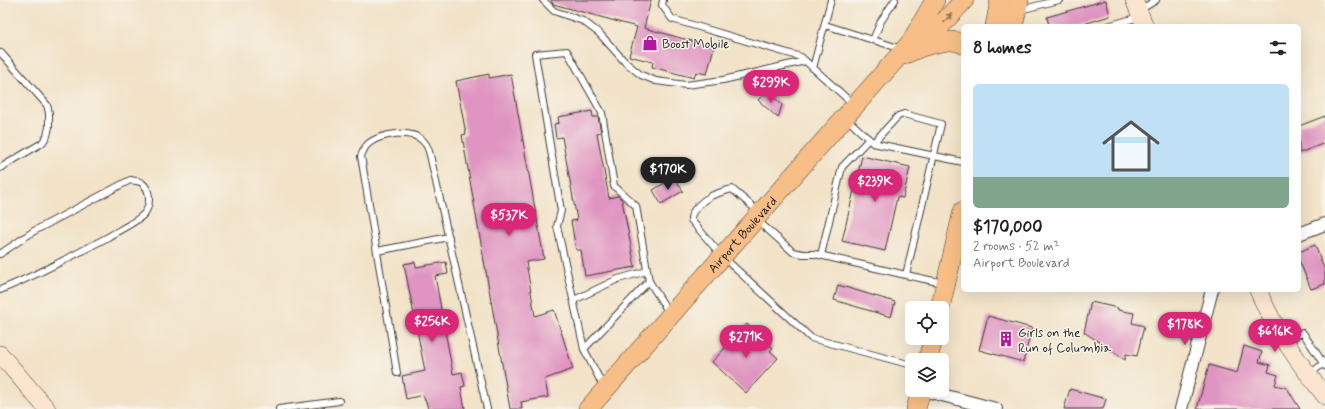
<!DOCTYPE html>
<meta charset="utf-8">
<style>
:root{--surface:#fff;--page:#f2f2f2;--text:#202124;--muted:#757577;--line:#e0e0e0;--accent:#db2777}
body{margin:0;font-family:Mynerve,sans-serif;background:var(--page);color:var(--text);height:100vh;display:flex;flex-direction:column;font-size:15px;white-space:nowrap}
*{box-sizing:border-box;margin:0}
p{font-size:13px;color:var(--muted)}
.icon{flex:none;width:22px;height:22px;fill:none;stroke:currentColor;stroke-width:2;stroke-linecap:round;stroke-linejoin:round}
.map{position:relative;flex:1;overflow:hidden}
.side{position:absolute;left:961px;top:24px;width:340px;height:268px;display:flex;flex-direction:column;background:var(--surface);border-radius:6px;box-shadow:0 4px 16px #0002}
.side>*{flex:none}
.buttons{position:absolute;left:905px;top:301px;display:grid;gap:8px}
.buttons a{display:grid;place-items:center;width:44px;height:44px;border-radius:6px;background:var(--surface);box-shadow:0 4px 16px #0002;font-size:20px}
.price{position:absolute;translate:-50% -34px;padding:0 9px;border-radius:14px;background:var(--accent);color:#fff;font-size:13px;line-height:26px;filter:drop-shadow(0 1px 2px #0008)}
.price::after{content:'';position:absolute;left:50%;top:24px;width:12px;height:9px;margin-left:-6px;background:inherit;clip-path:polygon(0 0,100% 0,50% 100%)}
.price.selected{background:#222;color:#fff}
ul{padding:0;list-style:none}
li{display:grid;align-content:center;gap:8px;height:212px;padding:0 12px}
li+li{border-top:1px solid var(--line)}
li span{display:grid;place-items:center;height:124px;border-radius:6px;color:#555}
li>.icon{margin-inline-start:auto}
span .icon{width:72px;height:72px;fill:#fffc;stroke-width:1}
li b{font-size:17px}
h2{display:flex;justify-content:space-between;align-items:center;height:48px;padding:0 12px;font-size:17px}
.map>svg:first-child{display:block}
.building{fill:#e094c1}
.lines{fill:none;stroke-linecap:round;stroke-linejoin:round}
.lane-casing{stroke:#3c3a36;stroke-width:8}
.street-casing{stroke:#3c3a36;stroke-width:14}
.secondary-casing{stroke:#3c3a36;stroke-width:18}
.primary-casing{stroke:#3c3a36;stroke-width:20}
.lane{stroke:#fff;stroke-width:6}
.street{stroke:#fff;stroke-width:12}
.secondary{stroke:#fce5cf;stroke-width:17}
.primary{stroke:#f7be87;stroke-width:19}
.oneway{stroke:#8a6d52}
.labels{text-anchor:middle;stroke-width:3;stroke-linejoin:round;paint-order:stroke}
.poi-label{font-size:13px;fill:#1c1c1c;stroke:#f7f3e8;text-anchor:start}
.street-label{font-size:13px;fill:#1c1c1c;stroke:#f7f3e8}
</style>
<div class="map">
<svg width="1325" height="409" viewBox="0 0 1325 409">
<rect width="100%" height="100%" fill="#f7f3e8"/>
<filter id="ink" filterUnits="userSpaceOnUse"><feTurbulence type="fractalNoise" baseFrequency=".025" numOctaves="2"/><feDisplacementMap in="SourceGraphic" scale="8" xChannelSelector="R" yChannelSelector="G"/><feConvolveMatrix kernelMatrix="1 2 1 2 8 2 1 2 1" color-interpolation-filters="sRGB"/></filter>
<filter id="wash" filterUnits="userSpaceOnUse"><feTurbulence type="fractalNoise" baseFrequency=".012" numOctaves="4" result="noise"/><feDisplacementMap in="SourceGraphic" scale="16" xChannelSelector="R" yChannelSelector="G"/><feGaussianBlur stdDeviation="0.9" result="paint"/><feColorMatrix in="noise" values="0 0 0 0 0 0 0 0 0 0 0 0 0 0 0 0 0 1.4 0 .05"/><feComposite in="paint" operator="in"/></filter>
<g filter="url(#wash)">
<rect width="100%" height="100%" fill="#f2e2c7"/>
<g id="blocks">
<g class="building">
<path d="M551,0H651L644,28L714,47L707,74L696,72L694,78L652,67L653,62L629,56L637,27L553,4Z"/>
<path d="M1106,0L1110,16L1077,26H1049L1047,17Z"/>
<path d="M489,74V78L511,74L544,259L526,262L535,316L554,310L573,369L545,379L548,397L521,402L522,409H510L462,135L466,134L456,81Z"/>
<path d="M770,93L782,105L778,118L758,100L763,95Z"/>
<path d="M592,111L593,117H598L601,132L597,133L609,198L618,196L622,200L635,267L585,276L581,250H576L571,221L577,220L562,137L556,138L554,124L559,123L558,117Z"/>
<path d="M1325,116V143L1299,153V126Z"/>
<path d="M862,156L910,167L903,198L897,197L885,251L842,241Z"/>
<path d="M674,177L683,191L661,204L653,190Z"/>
<path d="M1315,245L1325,271V284L1311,289L1299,260V252Z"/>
<path d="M415,262L416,267L446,262L448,274L435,276L453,374L462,372L465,386L461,387L465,409H428L426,401H425L423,395L406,399L402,376L425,371L404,264Z"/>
<path d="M838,285L895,302L891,317L834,300Z"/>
<path d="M1091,302L1118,308V310L1134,313L1132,323L1144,326L1137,356L1126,354L1125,360L1084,332Z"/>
<path d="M988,316L1032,328L1023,362L979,350Z"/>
<path d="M747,324L773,348L770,351L778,358L746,393L712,362Z"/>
<path d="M1244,346L1262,352L1259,362L1270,365L1268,372L1278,375L1275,385L1287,388L1300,409H1197L1209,365L1237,373Z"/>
<path d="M1070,389L1106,399L1103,409H1064Z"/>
</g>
</g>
</g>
<g filter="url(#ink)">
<use href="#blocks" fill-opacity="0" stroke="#3c3a36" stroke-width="1"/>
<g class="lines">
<defs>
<g id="lane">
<path d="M543,0L554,11L583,21L599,33L625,62L641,75L656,81L686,85L723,80L805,61"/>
<path d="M663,0L662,5L672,19L801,57L853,104"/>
<path d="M1020,10L1059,0"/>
<path d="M1140,10L1156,0"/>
<path d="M825,25L902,49"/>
<path d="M1108,26L1139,17"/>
<path d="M873,40L881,21L895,0"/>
<path d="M813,68L831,0"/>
<path d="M846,118L873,143L963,162"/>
<path d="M0,168L42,143L47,136L49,127V113L47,105L1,53"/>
<path d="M759,212L732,189C725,191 717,193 711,196C703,200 690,211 691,220L722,256L811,338L912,365"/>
<path d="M757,220L793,252L803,254H815L906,275L941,124L904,114L898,116L873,143"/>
<path d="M377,251L449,237"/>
<path d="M0,254L34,231L130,180C134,181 140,181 142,183C151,190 151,205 144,214C137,222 117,231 108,237C73,256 37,275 0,290"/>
<path d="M821,255L842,167L869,139"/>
<path d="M906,275L943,283"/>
<path d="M574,300L618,279L647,271"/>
<path d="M1287,342L1299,334L1303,333L1325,366"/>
<path d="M584,349L649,281"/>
<path d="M397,373L361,156C363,152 364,148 367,145C379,133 414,128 425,143C428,147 429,151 430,155L487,409"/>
<path d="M1310,374L1325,362"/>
<path d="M604,388L584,349L557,226L561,211L535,54L567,51L602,113L614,186L636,206L649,281L669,313"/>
<path d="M279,409L339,401"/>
</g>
<g id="street">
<path d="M1299,234L1325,224"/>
<path d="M923,390L996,409"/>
<path d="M1181,409L1212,290"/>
</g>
<g id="secondary">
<path d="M1134,0L1145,26"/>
<path d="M1258,290C1274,329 1299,363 1325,396"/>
<path d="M0,354L47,409"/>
</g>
<g id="primary">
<path d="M995,26L1000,0"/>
<path d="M1013,26L1019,0"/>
<path d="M921,47C934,44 951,37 963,44"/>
<path d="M903,55L921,47L964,0"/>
<path d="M940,308L963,211"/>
<path d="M928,360L933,338"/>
<path id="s1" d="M588,409L911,42L935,0"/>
<path d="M916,409L921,390"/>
</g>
</defs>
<use href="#lane" class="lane-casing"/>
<use href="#street" class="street-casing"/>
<use href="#secondary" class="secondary-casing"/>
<use href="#primary" class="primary-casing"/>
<use href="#lane" class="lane"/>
<use href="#street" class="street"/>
<use href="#secondary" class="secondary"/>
<use href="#primary" class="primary"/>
</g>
<defs><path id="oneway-shaft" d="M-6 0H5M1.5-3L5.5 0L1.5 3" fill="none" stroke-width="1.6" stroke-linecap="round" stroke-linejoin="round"/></defs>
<use class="oneway" href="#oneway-shaft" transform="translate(948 18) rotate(-47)"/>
</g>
<defs>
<symbol id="shop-bare" viewBox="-9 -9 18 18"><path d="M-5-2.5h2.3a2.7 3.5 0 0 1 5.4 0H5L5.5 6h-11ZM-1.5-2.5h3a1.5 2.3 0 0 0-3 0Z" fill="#b5179e" stroke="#f7f3e8" stroke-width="2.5" paint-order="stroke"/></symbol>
<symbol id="building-bare" viewBox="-9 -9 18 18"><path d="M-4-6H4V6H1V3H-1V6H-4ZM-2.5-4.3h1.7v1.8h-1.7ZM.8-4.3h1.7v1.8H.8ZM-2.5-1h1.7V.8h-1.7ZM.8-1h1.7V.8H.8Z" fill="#b5179e" stroke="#f7f3e8" stroke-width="2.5" paint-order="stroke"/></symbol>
</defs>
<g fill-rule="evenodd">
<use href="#shop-bare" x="639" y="32" width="22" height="22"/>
<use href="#building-bare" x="995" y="328" width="22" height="22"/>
</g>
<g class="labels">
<g class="poi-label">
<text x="662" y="48">Boost Mobile</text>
<text x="1018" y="337">Girls on the<tspan x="1018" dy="15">Run of Columbia</tspan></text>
</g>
<g class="street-label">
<text dy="5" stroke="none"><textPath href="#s1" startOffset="233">Airport Boulevard</textPath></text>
</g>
</g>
</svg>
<div class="buttons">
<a><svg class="icon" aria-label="locate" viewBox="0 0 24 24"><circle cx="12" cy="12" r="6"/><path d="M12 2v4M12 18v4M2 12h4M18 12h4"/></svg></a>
<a><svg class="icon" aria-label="layers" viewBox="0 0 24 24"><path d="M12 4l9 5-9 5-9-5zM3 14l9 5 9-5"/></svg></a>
</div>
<b class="price" style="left:771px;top:104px">$299K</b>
<b class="price selected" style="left:668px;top:191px">$170K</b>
<b class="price" style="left:875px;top:203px">$239K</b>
<b class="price" style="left:509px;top:237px">$537K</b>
<b class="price" style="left:432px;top:343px">$256K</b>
<b class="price" style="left:1185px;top:346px">$178K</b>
<b class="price" style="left:1275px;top:353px">$616K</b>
<b class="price" style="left:746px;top:359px">$271K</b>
<section class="side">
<h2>8 homes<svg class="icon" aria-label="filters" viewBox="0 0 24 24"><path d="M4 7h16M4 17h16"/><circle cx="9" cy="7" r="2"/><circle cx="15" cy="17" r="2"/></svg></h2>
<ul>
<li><span style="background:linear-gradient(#bfe0f5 75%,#7fa58c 0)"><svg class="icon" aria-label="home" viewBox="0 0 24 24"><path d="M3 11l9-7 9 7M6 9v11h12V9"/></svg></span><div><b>$170,000</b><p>2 rooms · 52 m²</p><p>Airport Boulevard</p></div></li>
</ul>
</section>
</div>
